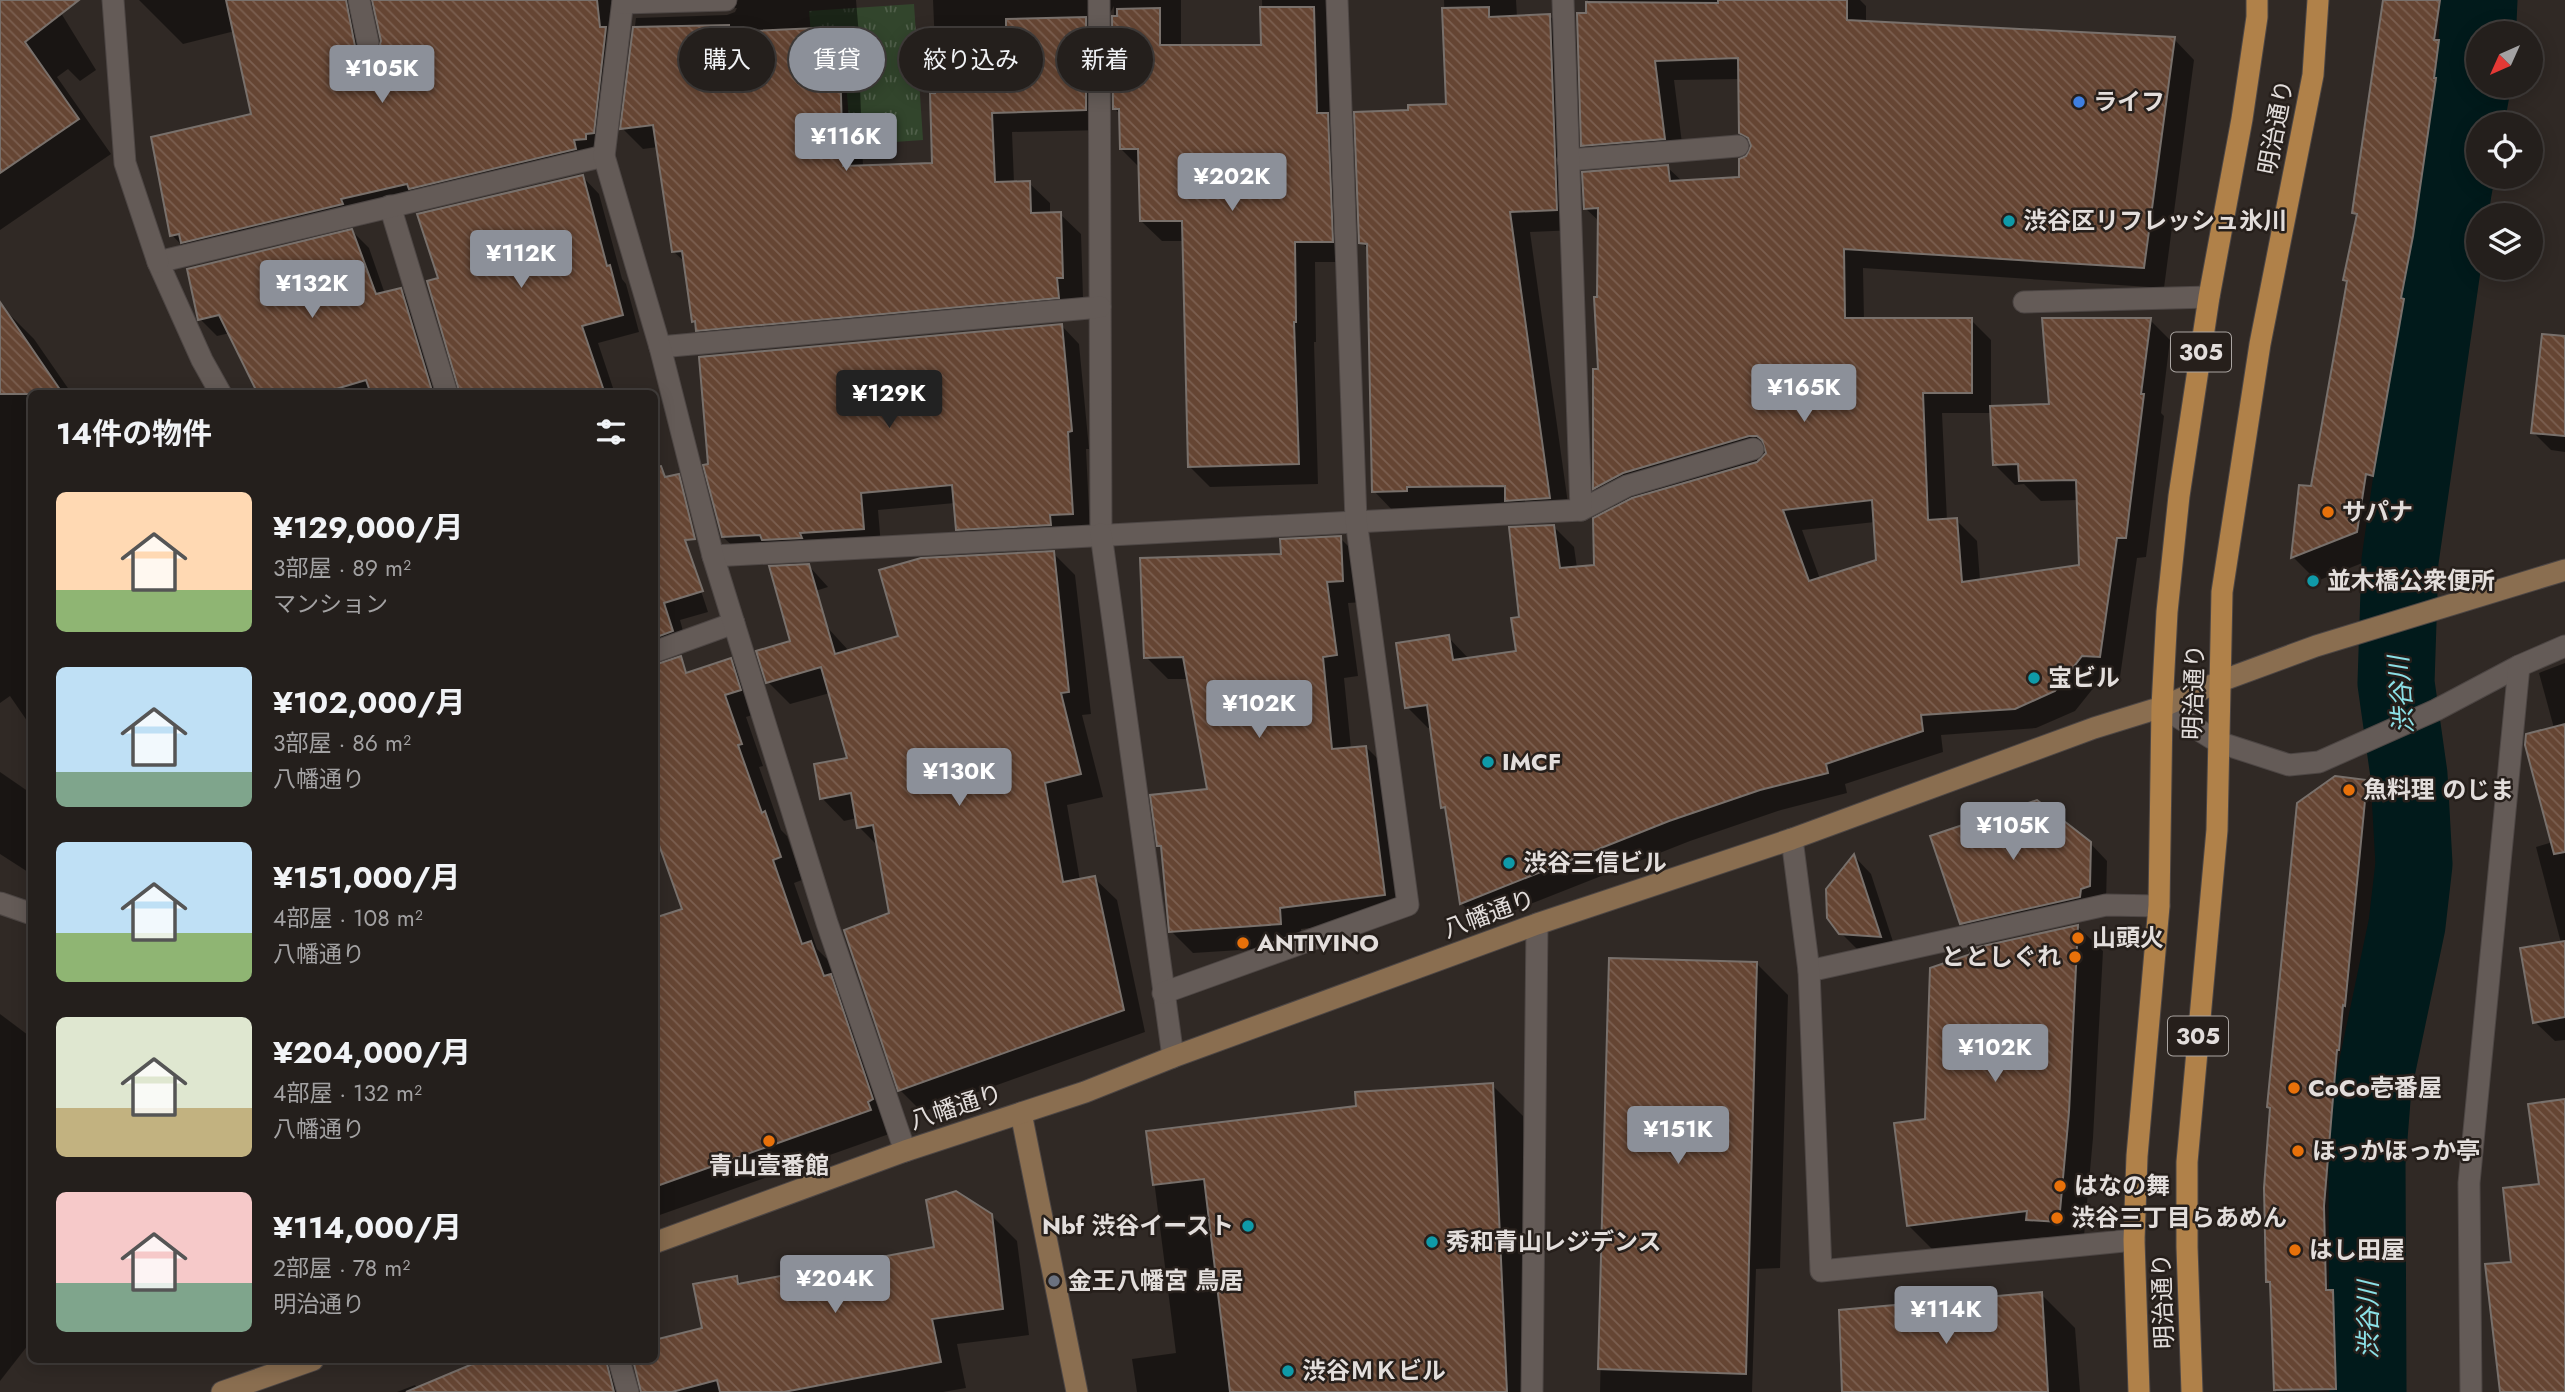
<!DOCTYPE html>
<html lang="ja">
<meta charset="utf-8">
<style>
:root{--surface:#241f1c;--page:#2c2725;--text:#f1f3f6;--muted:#a3a2a3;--line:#413d3b;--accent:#8c9099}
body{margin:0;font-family:Jost,"Noto Sans JP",sans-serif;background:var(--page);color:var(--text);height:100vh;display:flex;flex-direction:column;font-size:26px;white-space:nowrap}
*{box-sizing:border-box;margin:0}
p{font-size:23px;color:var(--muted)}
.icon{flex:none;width:38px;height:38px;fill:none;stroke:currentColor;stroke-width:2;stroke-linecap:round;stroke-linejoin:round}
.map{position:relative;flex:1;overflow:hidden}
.panel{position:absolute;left:28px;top:390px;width:630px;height:973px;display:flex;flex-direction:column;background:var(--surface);border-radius:10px;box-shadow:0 4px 18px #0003,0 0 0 2px var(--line)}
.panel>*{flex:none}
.guide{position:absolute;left:679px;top:28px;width:665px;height:63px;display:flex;gap:14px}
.needle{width:46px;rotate:225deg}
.controls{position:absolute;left:2466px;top:21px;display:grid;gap:14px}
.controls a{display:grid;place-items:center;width:77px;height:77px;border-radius:50%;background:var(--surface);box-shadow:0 4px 18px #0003,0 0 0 2px var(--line);font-size:35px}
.price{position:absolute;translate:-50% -60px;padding:0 16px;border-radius:7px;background:var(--accent);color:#fff;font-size:23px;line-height:46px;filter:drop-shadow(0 2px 4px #0008)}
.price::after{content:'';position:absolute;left:50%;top:42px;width:21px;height:16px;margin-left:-10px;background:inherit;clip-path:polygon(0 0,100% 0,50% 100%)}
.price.active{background:#222;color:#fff}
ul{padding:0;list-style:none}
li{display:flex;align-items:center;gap:21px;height:175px;padding:0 28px}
li span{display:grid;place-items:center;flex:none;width:196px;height:140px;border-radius:10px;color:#555}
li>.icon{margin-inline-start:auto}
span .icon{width:84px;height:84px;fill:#fffc;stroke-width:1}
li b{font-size:30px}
h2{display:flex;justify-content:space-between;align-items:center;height:84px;padding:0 28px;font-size:30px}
.chip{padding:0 24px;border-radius:32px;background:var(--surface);box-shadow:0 4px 18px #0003,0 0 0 2px var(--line);font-size:24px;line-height:63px}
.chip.active{background:var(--accent);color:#fff}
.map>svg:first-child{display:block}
.park{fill:url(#park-tufts)}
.shadow{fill:#0007;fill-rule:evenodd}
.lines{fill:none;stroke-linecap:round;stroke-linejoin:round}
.river{stroke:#011a1b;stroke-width:77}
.building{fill:url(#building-back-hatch);stroke:#78706b;stroke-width:2;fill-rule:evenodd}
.lane-casing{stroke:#4d4644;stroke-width:23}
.street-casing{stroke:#4d4644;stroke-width:23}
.secondary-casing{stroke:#4d4644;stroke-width:23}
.primary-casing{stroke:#4d4644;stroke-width:23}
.lane{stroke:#645b57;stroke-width:21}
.street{stroke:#645b57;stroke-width:21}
.secondary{stroke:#8a6e50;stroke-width:21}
.primary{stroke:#b08149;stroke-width:21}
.shop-dot{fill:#3f7fe0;stroke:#261f1b;stroke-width:2.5}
.culture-dot{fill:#0f9aa8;stroke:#261f1b;stroke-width:2.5}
.food-dot{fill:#e8710a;stroke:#261f1b;stroke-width:2.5}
.worship-dot{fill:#6b7280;stroke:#261f1b;stroke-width:2.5}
.labels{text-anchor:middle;stroke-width:5;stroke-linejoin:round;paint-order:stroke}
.shield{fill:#261f1b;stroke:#aaa5a2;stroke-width:2}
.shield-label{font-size:23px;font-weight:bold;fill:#e3dedc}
.poi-label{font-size:24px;font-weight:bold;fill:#e3dedc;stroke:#261f1b;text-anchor:start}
.street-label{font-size:24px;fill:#e3dedc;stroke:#261f1b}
.water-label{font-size:26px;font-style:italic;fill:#8be0e6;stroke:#261f1b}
</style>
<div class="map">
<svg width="2565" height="1392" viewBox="0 0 2565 1392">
<defs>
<pattern id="park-tufts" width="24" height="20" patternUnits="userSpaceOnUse" patternTransform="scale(1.75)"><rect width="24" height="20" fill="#32452c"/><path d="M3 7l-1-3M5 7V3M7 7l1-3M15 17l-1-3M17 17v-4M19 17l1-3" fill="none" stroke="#505f4a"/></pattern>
<pattern id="building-back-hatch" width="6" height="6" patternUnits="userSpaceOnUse" patternTransform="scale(1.75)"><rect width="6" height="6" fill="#654533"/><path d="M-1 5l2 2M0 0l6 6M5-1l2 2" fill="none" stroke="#7b5f50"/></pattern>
</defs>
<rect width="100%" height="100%" fill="#302925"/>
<path class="park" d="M914,4L923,140L851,145L843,43L812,44L809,11Z"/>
<g class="shadow">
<path d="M0,0H53L96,70L80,81L68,69L57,77L111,154L0,230Z"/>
<path d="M139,0H856L861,60H859L863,167L934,164L937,95L933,0H1181V47L1263,46L1262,0H1333L1352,262H1315L1316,342H1314L1318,484L1210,487L1190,467L1185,241H1162L1141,221L1140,168L1121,149V115L1114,108V6L1106,20V130L1012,132L1014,183H1029L1050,203V214H1060L1081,234L1083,298H1077L1079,317L718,350L698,330L693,321L686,263L673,251L658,147L643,149L622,128L636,18L727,15L735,12L737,8L633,12L593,161L596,169L431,208L427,205L360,219L362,225L203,263L196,255L192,256L172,235L253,115L235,31L183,44ZM376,8L383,40L377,55L373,56L366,23L370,11Z"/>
<path d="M1444,0H1516L1517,17L1550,16L1570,37L1577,230L1530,232L1570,518L1513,506L1426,507V511L1394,512L1374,491L1369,250L1361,242L1410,112L1448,105Z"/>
<path d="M1588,0H1860L1866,6V23L2174,39L2194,60L2164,288L1863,268L1864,320H1971L1991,340V408L2051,405L2150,320L2170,340L2161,413L2164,416L2146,557L2137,558L2120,677L2103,676L2075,711L2036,728L1941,735L1943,752L1845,784L1847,793L1781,810L1690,841L1482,923L1461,903L1447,811L1443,807L1432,727L1428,728L1407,707L1448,637L1469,659L1518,652L1521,618L1553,526L1574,547L1577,568L1595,567L1616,509L1595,488V371H1600V222L1585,208L1667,167L1683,182L1741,179L1752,144L1741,132L1740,79L1674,80L1684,159L1603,165L1583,145ZM1942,413H1992L1994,464L2015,485L2024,484L2041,501L2079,500L2081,566L1980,581L1977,541L1956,520L1947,521ZM1875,522L1878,561L1820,579L1802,530Z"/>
<path d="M2383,0H2473L2472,19L2469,18L2454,144L2437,261L2425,322L2427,325L2397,499L2389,498L2380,556L2317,581L2293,557L2312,488L2348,283L2345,280L2358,217L2354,212Z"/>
<path d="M582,176L599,194L622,279L626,284L639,332L598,343L615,394H461L440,279Z"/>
<path d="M352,231L369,248L385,294L401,290L418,307L444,394H260L230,333L217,336L200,319Z"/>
<path d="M0,305L34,339L72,394H32V728L10,696L0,703Z"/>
<path d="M1061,325L1079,344L1089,449H1086L1090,531L976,547L958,529L955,503L878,510L881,546L742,555L723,537Z"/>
<path d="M2565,368V452L2551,450L2533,432Z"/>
<path d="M654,448L708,612L680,620L683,631L654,641Z"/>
<path d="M1340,538L1362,560L1364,602L1348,603L1358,676L1344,678L1351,749L1366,747L1388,769L1406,917L1301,929L1302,946L1193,953L1171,931L1163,849L1159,845L1209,791L1189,679H1168L1146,657L1283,555Z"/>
<path d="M1053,553L1075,575L1091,714L1082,715L1103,797L1067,805L1080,881L1094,878L1117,900L1145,1032L922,1112L900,1090L891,915L879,847L859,827L857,818L844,821L822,798L849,760L830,693L790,704L768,682L792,642L826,626L849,651L900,637Z"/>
<path d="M809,566L828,587L793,598Z"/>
<path d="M730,660L753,682L762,712L746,717L763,766L759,767L781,830L787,836L802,880L794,883L817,949L833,965L892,1133L654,1217V903L668,936L708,921L654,773Z"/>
<path d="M2565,663V1040L2555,1041L2535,1022L2561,943L2536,847L2553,842L2554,728L2539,673Z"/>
<path d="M0,772L32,794V866L28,872L0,854Z"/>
<path d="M2367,781L2394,808L2372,1032L2369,1031L2365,1076H2363L2350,1234L2352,1311L2359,1318L2362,1392H2276L2272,1286L2268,1281Z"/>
<path d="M2090,843L2107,861L2106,904L1979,940L1962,923Z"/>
<path d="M1854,856L1871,874L1897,954L1859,951L1841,933Z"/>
<path d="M2078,927L2103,951L2093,1138L2083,1247L2053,1244L2046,1237L1933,1250L1908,1225L1927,1120Z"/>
<path d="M1611,959L1757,964L1788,995L1780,1268L1756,1269L1752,1392H1600Z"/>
<path d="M0,1014L32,1038V1340L0,1381Z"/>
<path d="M1492,1085L1523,1116L1536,1392H1137L1132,1359L1176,1353L1148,1133L1358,1107Z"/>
<path d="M991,1215L1017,1241L1029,1335L957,1344L966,1388L943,1392H642L634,1360H654L704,1329L736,1278L743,1285L936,1248Z"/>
<path d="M2041,1294L2075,1328L2080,1392H1843Z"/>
<path d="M487,1360H506L509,1363L517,1360H613L632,1392H397L415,1385L417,1388Z"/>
</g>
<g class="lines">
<path class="river" d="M2368,1392L2367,1163L2373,1087L2407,925L2414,864L2409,775L2396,683L2400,561L2453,192L2476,65L2479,0"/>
</g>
<g class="building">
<path d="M0,0H79L25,42L79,119L0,173Z"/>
<path d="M226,0H346L355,46L363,55L370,56L377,52L381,41L372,0H597L600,27H606L594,133L586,134V139L574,140L576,149L409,189L407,184L341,199L343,204L181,243L179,234L170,236L151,137L251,114Z"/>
<path d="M1718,0H1847V20L2175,37L2144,268L1844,249L1845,318H1972V393H1923L1928,520L1957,518L1962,582L2079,565L2076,480L2019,481L2018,464L1993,465L1990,406L2049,404L2042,318H2151L2141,394H2144L2126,538H2117L2100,657L2082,656L2055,691L2015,709L1921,715L1923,731L1826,764L1828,773L1760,790L1669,821L1460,904L1445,807L1441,808L1427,705L1405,708L1396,643L1449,635L1453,660L1516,651L1511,618L1519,617L1509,527L1554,525L1560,568L1594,565L1593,518L1632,498L1757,462L1766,453L1762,440L1757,436H1749L1623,473L1593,489V369H1598L1594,297H1597L1598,208L1584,209L1582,172L1668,165L1670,181L1739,177V159L1746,156L1751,146L1748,138L1739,133L1738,58L1655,61L1665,139L1581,146L1577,13H1586V2L1718,3ZM1872,500L1876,560L1809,581L1783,510Z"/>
<path d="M2383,0H2440L2434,40H2439L2434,78H2436L2413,236L2401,298L2404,299L2373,476L2366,474L2357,532L2291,558L2299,485L2311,486L2347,281L2343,280L2357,214L2352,213Z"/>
<path d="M1260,7H1314L1317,113H1328L1333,242H1295L1296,322H1294L1299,464L1188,467L1182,221H1140L1138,149H1120L1119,109H1113L1112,16H1117V9L1160,8V45H1261Z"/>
<path d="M1489,7V17L1550,14L1557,210L1510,212L1550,498L1505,501V486L1407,487V491L1372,492L1367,244L1359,243L1354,112L1408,110V105L1446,104L1442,8Z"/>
<path d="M1086,17V110L992,113L995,182L1030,181L1031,213L1061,212L1063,278H1057L1059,298L696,331L695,321L692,322L682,251L672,252L653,125L620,129L633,27L729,25V32L839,27L843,166L932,163L930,93H935L933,31L1006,28V19Z"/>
<path d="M583,175L607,266L610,265L623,315L582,326L605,394H460L427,281L438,278L417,214Z"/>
<path d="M352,229L376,294L401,288L433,394H371L366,380L319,394H258L219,315L198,320L187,269Z"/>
<path d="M0,302L63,394H0Z"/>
<path d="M1062,324L1072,431L1068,432L1073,514L1050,515L1051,525L956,530L952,485L861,493L864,529L800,533L802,538L762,540L760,535L722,537L703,465L708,464L699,357Z"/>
<path d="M2542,334L2565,336V436L2531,433Z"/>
<path d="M661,466L665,477L679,474L695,539L685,540L703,591L664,603L673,631L654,638V467Z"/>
<path d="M1341,536L1343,581L1327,582L1337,655L1323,657L1332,749L1366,746L1385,895L1280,908L1281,924L1169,932L1161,846H1157L1150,795L1207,789L1183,657L1144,658L1140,558L1281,554L1280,539Z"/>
<path d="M1054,551L1069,692L1061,693L1081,774L1045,783L1063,882L1095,876L1124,1010L898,1091L844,930L889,913L873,825L857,828L851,793L820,799L814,764L847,758L821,667L766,683L756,651L790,641L769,566L809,564L835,654L898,636L879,570L921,558Z"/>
<path d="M681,656L686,673L731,658L741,690L725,695L742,744L738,745L762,813L765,811L781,857L773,860L802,944L811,941L824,976L831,974L873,1099L868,1102L871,1110L654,1187V918L682,909L654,831V665Z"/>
<path d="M2565,724V852L2554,854L2525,745L2526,734Z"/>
<path d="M2335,776L2367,780L2345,1006L2343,1005L2339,1050H2337L2324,1206L2326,1290H2333L2336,1389L2274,1390L2270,1282H2266L2264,1188L2270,1108L2267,1107L2297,803Z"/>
<path d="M2037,800L2091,842L2090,886L2081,889L2080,897L1960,924L1930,836Z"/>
<path d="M1854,854L1881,937L1839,934L1827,918L1826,889Z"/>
<path d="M2078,925L2069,1112L2059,1222L2026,1220L2027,1211L1907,1226L1894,1123L1925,1119L1930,968L1971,954L1969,949Z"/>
<path d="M2565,941V1017L2533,1023L2520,948Z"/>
<path d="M1609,958L1757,962L1746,1374L1598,1369Z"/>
<path d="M1493,1083L1507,1392H1230L1204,1179L1153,1185L1146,1131L1356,1106L1355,1092Z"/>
<path d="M2565,1099V1392H2500L2485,1264L2511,1262L2503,1188L2539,1184L2528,1104Z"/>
<path d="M956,1191L992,1214L1003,1309L932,1319L941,1362L784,1392H720L717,1380L672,1392H641L633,1360H654V1340L702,1328L693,1284L737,1276L738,1284L934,1247L926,1200Z"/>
<path d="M2042,1292L2048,1392H1842L1839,1310Z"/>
<path d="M482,1360H606L614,1392H406Z"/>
</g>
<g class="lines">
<defs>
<g id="lane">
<path d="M359,0L368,43"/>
<path d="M1099,0L1101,534"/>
<path d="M1568,160L1738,146"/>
<path d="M390,206L447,394"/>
<path d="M2024,302L2209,297"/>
<path d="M660,347L1100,307"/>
<path d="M221,394L202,360L158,262L604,156"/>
<path d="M1581,510L1627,486L1753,449"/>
<path d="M713,556L1581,510L1563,0"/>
<path d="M654,652L734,623"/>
<path d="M1809,971L2106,905L2159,906"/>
</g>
<g id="street">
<path d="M113,0L125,163L158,262"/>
<path d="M623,0L604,156L660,347L713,556L827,923L905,1151"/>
<path d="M623,3L726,0"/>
<path d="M1101,534L1173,1057"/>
<path d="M2162,707L2218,742L2289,765L2319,762L2436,710L2519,666L2565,646"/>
<path d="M1792,839L1809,971L1821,1271L2134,1240"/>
<path d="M0,903L32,914"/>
<path d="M1163,993L1408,905L1356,520L1337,0"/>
<path d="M619,1360L628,1392"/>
<path d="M1532,1392L1537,924"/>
<path d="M2471,1392L2469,1183L2519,666"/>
</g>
<g id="secondary">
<path d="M1021,1113L1077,1392"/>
<path d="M654,1243L905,1151L1085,1092L1173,1057L1537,924L1792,839L2094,728L2162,707L2221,681L2316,646L2565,570"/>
<path d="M222,1392L313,1360"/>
</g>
<g id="primary">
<path d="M2139,1392L2134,1240L2137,1156L2159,906L2162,707L2167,612L2179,496L2209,297L2242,119L2257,17V0"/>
<path d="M2192,1392L2187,1247V1162L2217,830L2222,592L2260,344L2313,75L2318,0"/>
</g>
</defs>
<use href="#lane" class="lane-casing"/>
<use href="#street" class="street-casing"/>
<use href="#secondary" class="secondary-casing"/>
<use href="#primary" class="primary-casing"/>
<use href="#lane" class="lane"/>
<use href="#street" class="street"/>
<use href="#secondary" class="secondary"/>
<use href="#primary" class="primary"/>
</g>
<circle class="shop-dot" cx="2079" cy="102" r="7"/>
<g class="culture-dot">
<circle cx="2009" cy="221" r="7"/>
<circle cx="2313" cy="581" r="7"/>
<circle cx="2034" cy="678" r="7"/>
<circle cx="1488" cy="762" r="7"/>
<circle cx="1509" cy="863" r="7"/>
<circle cx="1248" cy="1226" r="7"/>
<circle cx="1432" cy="1242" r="7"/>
<circle cx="1288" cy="1371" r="7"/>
</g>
<g class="food-dot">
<circle cx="2328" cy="512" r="7"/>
<circle cx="2349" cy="790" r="7"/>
<circle cx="2078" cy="938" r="7"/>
<circle cx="1243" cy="943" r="7"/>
<circle cx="2075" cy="957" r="7"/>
<circle cx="2294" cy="1088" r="7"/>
<circle cx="769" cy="1141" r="7"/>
<circle cx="2298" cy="1151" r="7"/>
<circle cx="2060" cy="1186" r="7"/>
<circle cx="2057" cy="1218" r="7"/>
<circle cx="2295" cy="1250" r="7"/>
</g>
<circle class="worship-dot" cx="1054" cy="1281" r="7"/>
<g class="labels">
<g class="shield">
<rect x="2171" y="332.5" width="60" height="39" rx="5"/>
<rect x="2168" y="1016.5" width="60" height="39" rx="5"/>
</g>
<g class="shield-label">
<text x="2201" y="360">305</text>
<text x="2198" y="1044">305</text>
</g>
<g class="poi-label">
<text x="2093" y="110">ライフ</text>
<text x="2023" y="229">渋谷区リフレッシュ氷川</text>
<text x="2342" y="520">サパナ</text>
<text x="2327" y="589">並木橋公衆便所</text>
<text x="2048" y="686">宝ビル</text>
<text x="1502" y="770">IMCF</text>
<text x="2363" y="798">魚料理 のじま</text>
<text x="1523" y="871">渋谷三信ビル</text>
<text x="2092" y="946">山頭火</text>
<text x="1257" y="951">ANTIVINO</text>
<text x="2061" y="965" text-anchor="end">ととしぐれ</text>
<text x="2308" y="1096">CoCo壱番屋</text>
<text x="2312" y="1159">ほっかほっか亭</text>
<text x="769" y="1174" text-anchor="middle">青山壹番館</text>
<text x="2074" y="1194">はなの舞</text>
<text x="2071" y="1226">渋谷三丁目らあめん</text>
<text x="1234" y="1234" text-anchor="end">Nbf 渋谷イースト</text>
<text x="1446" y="1250">秀和青山レジデンス</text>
<text x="2309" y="1258">はし田屋</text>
<text x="1068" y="1289">金王八幡宮 鳥居</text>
<text x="1302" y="1379">渋谷ＭＫビル</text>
</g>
<g class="street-label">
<text transform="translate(2276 127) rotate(-79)" y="8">明治通り</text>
<text transform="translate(2194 692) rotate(-88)" y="8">明治通り</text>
<text transform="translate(1489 914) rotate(-20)" y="8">八幡通り</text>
<text transform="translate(956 1107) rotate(-18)" y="8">八幡通り</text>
<text transform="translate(2163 1301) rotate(-92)" y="8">明治通り</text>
</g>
<g class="water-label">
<text transform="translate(2401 695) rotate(-94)" y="9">渋谷川</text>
<text transform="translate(2368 1320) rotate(-90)" y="9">渋谷川</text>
</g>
</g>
</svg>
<div class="controls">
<a><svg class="needle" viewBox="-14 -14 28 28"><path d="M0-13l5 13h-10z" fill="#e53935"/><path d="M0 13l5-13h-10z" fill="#a3a2a3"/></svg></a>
<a><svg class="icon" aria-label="locate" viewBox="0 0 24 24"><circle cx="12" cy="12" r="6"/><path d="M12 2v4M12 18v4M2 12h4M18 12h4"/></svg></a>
<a><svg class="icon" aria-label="layers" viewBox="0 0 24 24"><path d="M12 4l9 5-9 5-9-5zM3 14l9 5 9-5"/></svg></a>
</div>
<b class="price" style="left:382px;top:105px">¥105K</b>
<b class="price" style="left:846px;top:173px">¥116K</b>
<b class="price" style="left:1232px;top:213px">¥202K</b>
<b class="price" style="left:521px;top:290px">¥112K</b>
<b class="price" style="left:312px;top:320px">¥132K</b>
<b class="price" style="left:1804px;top:424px">¥165K</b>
<b class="price active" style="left:889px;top:430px">¥129K</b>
<b class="price" style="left:1259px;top:740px">¥102K</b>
<b class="price" style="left:959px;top:808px">¥130K</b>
<b class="price" style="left:2013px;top:862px">¥105K</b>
<b class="price" style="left:1995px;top:1084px">¥102K</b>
<b class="price" style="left:1678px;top:1166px">¥151K</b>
<b class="price" style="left:835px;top:1315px">¥204K</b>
<b class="price" style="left:1946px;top:1346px">¥114K</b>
<div class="guide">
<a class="chip">購入</a>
<a class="chip active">賃貸</a>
<a class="chip">絞り込み</a>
<a class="chip">新着</a>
</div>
<section class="panel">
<h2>14件の物件<svg class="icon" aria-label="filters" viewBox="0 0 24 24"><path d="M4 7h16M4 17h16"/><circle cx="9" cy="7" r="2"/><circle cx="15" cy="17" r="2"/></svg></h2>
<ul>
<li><span style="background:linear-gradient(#ffd9b3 70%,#8fb573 0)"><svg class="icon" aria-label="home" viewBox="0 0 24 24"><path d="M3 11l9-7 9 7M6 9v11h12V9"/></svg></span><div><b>¥129,000/月</b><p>3部屋 · 89 m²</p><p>マンション</p></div></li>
<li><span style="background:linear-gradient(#bfe0f5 75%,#7fa58c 0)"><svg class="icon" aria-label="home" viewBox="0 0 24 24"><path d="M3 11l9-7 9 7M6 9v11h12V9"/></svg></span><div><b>¥102,000/月</b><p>3部屋 · 86 m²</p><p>八幡通り</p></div></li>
<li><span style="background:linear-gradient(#bfe0f5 65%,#8fb573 0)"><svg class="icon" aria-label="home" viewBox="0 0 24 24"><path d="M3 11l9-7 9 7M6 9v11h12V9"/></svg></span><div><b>¥151,000/月</b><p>4部屋 · 108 m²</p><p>八幡通り</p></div></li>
<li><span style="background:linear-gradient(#dfe7d0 65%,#c2b280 0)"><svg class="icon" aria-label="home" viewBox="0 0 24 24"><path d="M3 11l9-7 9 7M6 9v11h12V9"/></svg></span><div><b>¥204,000/月</b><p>4部屋 · 132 m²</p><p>八幡通り</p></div></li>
<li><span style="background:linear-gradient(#f6c9c9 65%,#7fa58c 0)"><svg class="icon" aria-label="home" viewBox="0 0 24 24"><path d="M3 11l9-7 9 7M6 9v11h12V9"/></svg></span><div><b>¥114,000/月</b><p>2部屋 · 78 m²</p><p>明治通り</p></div></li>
</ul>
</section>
</div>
